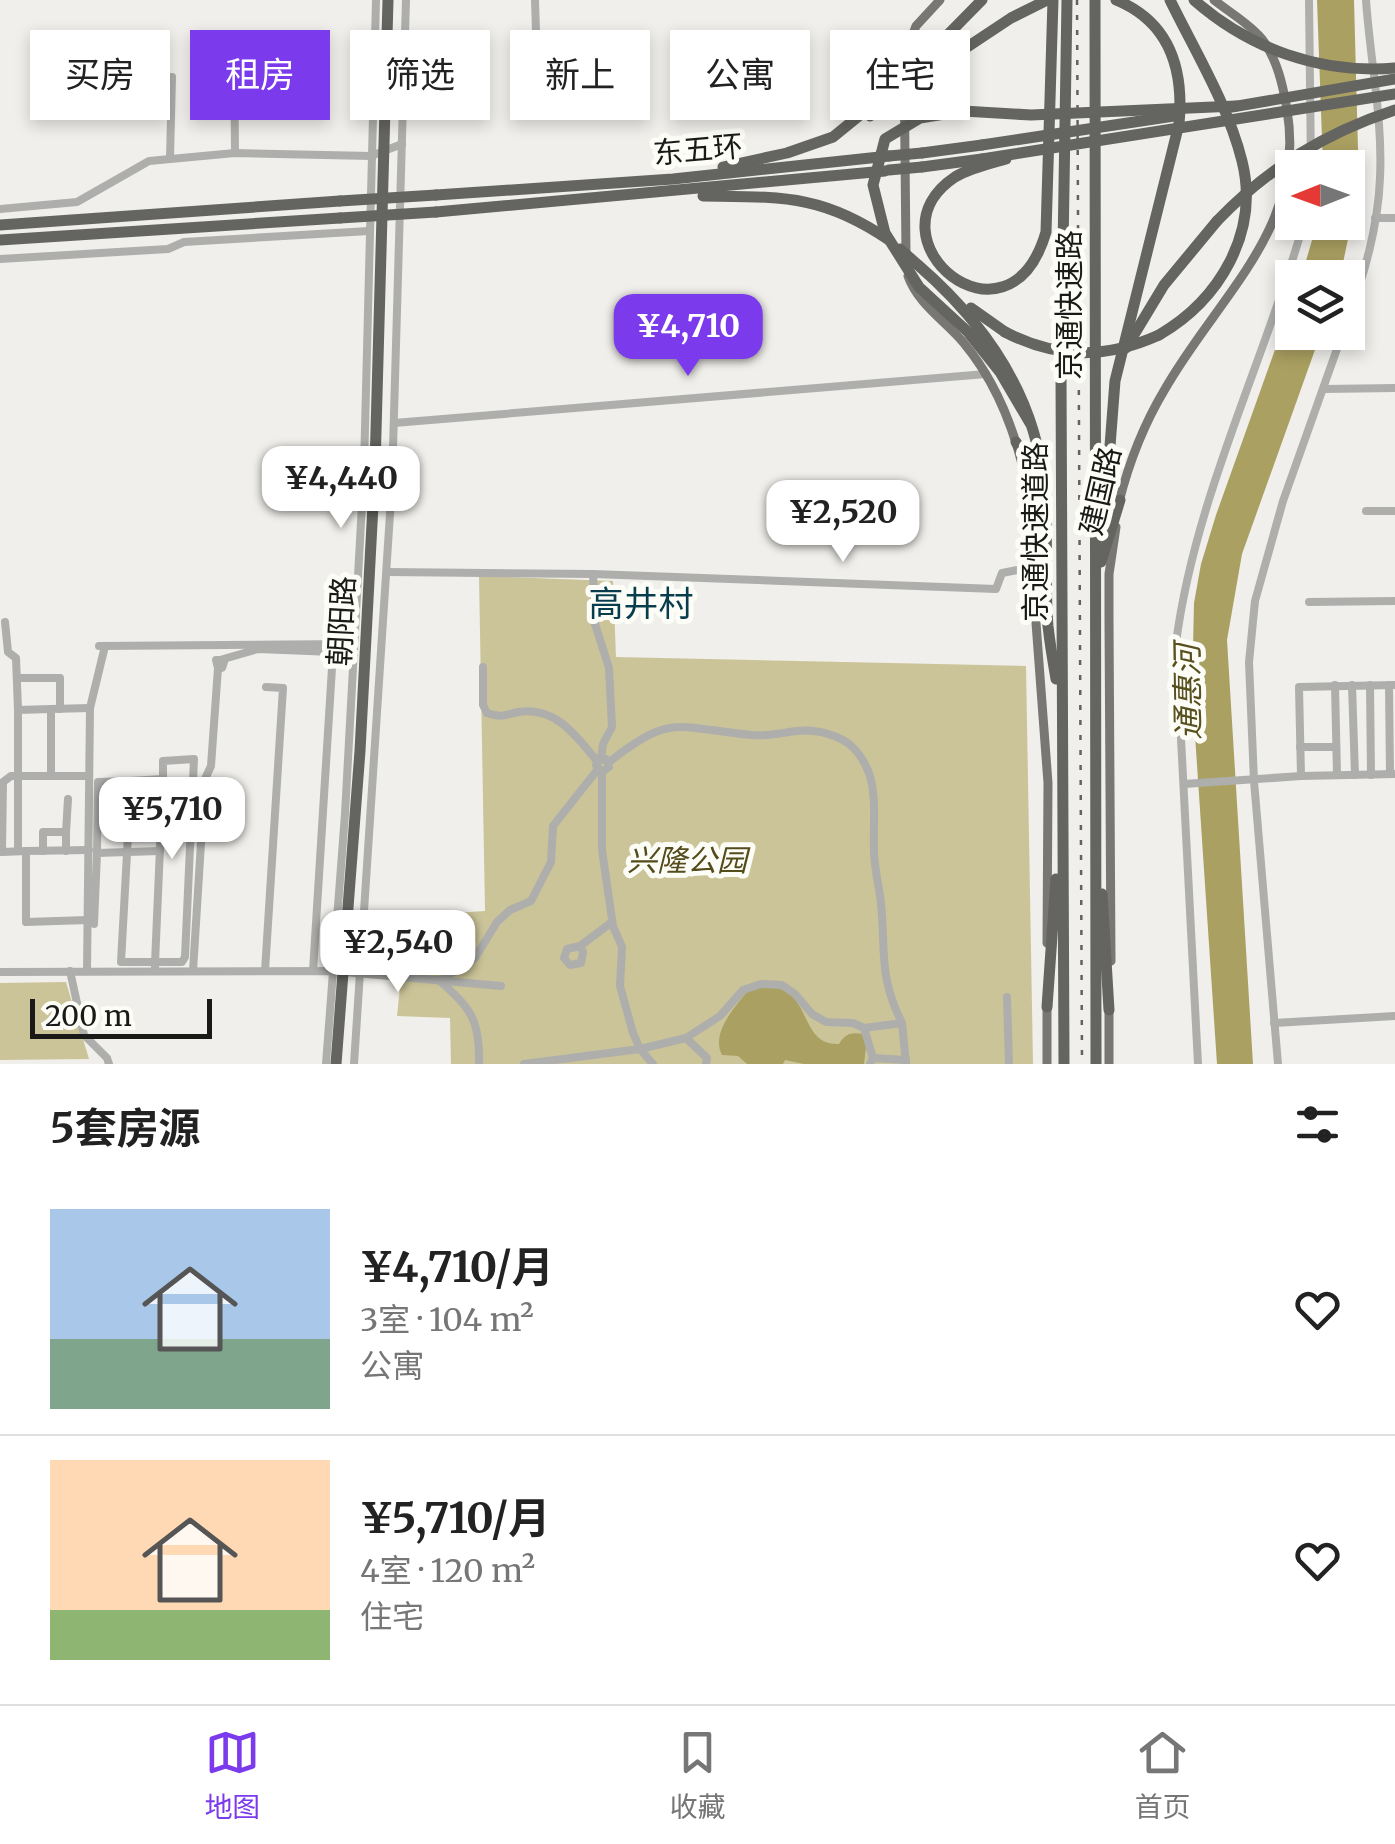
<!DOCTYPE html>
<html lang="zh">
<meta charset="utf-8">
<style>
:root{--surface:#fff;--page:#f2f2f2;--text:#222;--muted:#767676;--line:#e0e0e0;--accent:#7c3aed}
body{margin:0;font-family:Merriweather,"Noto Sans SC",serif;background:var(--page);color:var(--text);height:100vh;display:flex;flex-direction:column;font-size:38px;white-space:nowrap}
*{box-sizing:border-box;margin:0}
p{font-size:32px;color:var(--muted)}
.icon{flex:none;width:55px;height:55px;fill:none;stroke:currentColor;stroke-width:2;stroke-linecap:round;stroke-linejoin:round}
.map{position:relative;height:1064px;overflow:hidden}
.panel{display:flex;flex-direction:column;background:var(--surface);flex:1}
.panel>*{flex:none}
.top-card{position:absolute;left:30px;top:30px;width:1335px;height:90px;display:flex;gap:20px}
.needle{width:65px;rotate:269deg}
.controls{position:absolute;left:1275px;top:150px;display:grid;gap:20px}
.controls a{display:grid;place-items:center;width:90px;height:90px;border-radius:0px;background:var(--surface);box-shadow:0 5px 15px #0003;font-size:50px}
.scale{position:absolute;left:30px;bottom:25px;width:182px;box-sizing:border-box;padding-left:10px;border:5px solid #191917;border-top:0;font-size:28px;line-height:35px;white-space:nowrap;color:#191917;-webkit-text-stroke:8px #fdfdf8;paint-order:stroke}
.price{position:absolute;translate:-50% -85px;padding:0 22px;border-radius:20px;background:#fff;color:#222;font-size:32px;line-height:65px;filter:drop-shadow(0 2px 5px #0008)}
.price::after{content:'';position:absolute;left:50%;top:60px;width:30px;height:22px;margin-left:-15px;background:inherit;clip-path:polygon(0 0,100% 0,50% 100%)}
.price.selected{background:var(--accent);color:#fff}
ul{padding:0;list-style:none}
li{display:flex;align-items:center;gap:30px;height:250px;padding:0 50px}
li+li{border-top:2px solid var(--line)}
li span{display:grid;place-items:center;flex:none;width:280px;height:200px;border-radius:0px;color:#555}
li>.icon{margin-inline-start:auto}
span .icon{width:120px;height:120px;fill:#fffc;stroke-width:1}
li b{font-size:42px}
h2{display:flex;justify-content:space-between;align-items:center;height:120px;padding:0 50px;font-size:42px}
.pill{padding:0 35px;border-radius:0px;background:var(--surface);box-shadow:0 5px 15px #0003;font-size:35px;line-height:90px}
.pill.selected{background:var(--accent);color:#fff}
.dock{display:flex;justify-content:space-around;align-items:center;height:140px;border-top:2px solid var(--line);background:var(--surface);font-size:28px;color:var(--muted)}
.dock a{display:grid;justify-items:center;gap:5px}
.dock .selected{color:var(--accent)}
.map>svg:first-child{display:block}
.green{fill:#cbc499}
.water{fill:#aaa061}
.lines{fill:none;stroke-linecap:round;stroke-linejoin:round}
.minor{stroke:#aeaeac;stroke-width:8}
.major{stroke:#787774;stroke-width:9}
.highway{stroke:#646460;stroke-width:11}
.rail{stroke:#63625f;stroke-width:2.5;stroke-dasharray:5 10;stroke-linecap:butt}
.highway-bridge{stroke:#646460;stroke-width:11}
.labels{text-anchor:middle;stroke-width:10;stroke-linejoin:round;paint-order:stroke}
.street-label{font-size:30px;fill:#191917;stroke:#fdfdf8}
.park-label{font-size:30px;font-style:italic;fill:#544c1b;stroke:#fdfdf8}
.water-label{font-size:32px;font-style:italic;fill:#58501f;stroke:#fdfdf8}
.quarter-label{font-size:35px;fill:#083d4e;stroke:#fdfdf8}
</style>
<div class="map">
<svg width="1395" height="1064" viewBox="0 0 1395 1064">
<rect width="100%" height="100%" fill="#f0efeb"/>
<g class="green">
<path d="M479,576L613,581L616,657L1026,666L1033,1064H451L450,1018L397,1016L403,957L421,958L422,915L485,911Z"/>
<path d="M66,982L89,1059L0,1060V983Z"/>
</g>
<g class="water">
<path d="M1317,0H1354L1359,187L1340,277L1301,278L1317,223L1348,222V168L1323,167Z"/>
<path d="M1292,302V332L1321,333L1242,554L1227,640L1253,1064H1217L1192,690L1194,603L1201,564L1216,515Z"/>
<path d="M770,986C776,988 782,989 787,992C810,1008 805,1045 839,1044C845,1034 851,1032 863,1034L866,1047L864,1064H804L785,1060L783,1064H747L738,1056L722,1055C710,1032 737,1005 750,988Z"/>
</g>
<g class="lines">
<g class="minor">
<path d="M535,0L538,96"/>
<path d="M1309,0L1311,168"/>
<path d="M234,34L235,153"/>
<path d="M170,158L172,77"/>
<path d="M0,209L77,202L149,161L235,153L371,156L402,144"/>
<path d="M1375,218H1395"/>
<path d="M0,259L168,249L184,242L369,231"/>
<path d="M1348,320C1364,274 1378,228 1380,178C1383,119 1370,59 1366,0"/>
<path d="M1324,389L1395,388"/>
<path d="M394,423L986,374"/>
<path d="M1366,511H1395"/>
<path d="M387,572L593,574L996,589L1002,573L1033,567"/>
<path d="M593,574L595,624L609,668L612,727L603,744L601,759"/>
<path d="M1309,602L1395,601"/>
<path d="M5,622L8,652L16,658L18,710"/>
<path d="M99,646L354,644"/>
<path d="M220,660L258,649L333,652L313,971"/>
<path d="M483,667V705L487,713C501,718 505,715 518,712C556,706 576,736 597,761"/>
<path d="M18,678H60V709"/>
<path d="M1335,685L1337,775"/>
<path d="M1352,685L1355,775"/>
<path d="M1370,685L1371,775"/>
<path d="M1389,685L1390,774"/>
<path d="M1300,747H1336"/>
<path d="M608,763C671,712 677,728 751,735C783,738 799,723 834,736C852,742 862,755 869,773C877,796 873,826 874,850C874,868 879,885 881,903C886,952 878,975 902,1023"/>
<path d="M602,772L609,767L606,759L597,761L596,765L602,772V850L613,926L622,947L620,986L633,1033L640,1049L653,1064"/>
<path d="M51,776V709L90,708"/>
<path d="M1301,776L1299,687L1395,685"/>
<path d="M1184,784L1301,776L1395,774"/>
<path d="M66,832L68,799"/>
<path d="M18,851V710L51,709"/>
<path d="M26,851L2,852L3,782L11,776H89"/>
<path d="M43,851V832H66V851"/>
<path d="M97,853L98,782L131,781"/>
<path d="M88,920L26,922V851L89,850"/>
<path d="M94,924L97,853L160,851"/>
<path d="M580,946L583,952L581,963L570,965L564,958L567,949L580,946L612,922"/>
<path d="M70,971L84,1035L107,1058L109,1064"/>
<path d="M87,971L90,708L105,646"/>
<path d="M155,971V963L163,779V761L194,759L185,957L182,962H121L131,781L163,779"/>
<path d="M193,971L205,779L211,766L218,668H222L224,662L220,660H216L218,668"/>
<path d="M265,971L283,688L266,687"/>
<path d="M0,972L334,971L501,986"/>
<path d="M443,979L475,958L497,922L510,910L531,901L551,862L553,826L598,769"/>
<path d="M439,980C471,1009 480,1019 479,1064"/>
<path d="M1007,997L1009,1064"/>
<path d="M1274,1023L1395,1016"/>
<path d="M864,1028L873,1058"/>
<path d="M686,1038L707,1058L706,1064"/>
<path d="M326,1064L345,814L364,467L376,0"/>
<path d="M354,1064L392,483L406,0"/>
<path d="M524,1064L640,1049L686,1038L720,1016L743,990L761,984L782,985L795,994L812,1014L826,1022L853,1023L864,1028L902,1023L906,1064"/>
<path d="M870,1064L873,1058L906,1060"/>
<path d="M1198,1064L1176,643C1195,497 1264,363 1304,222"/>
<path d="M1278,1064L1254,781L1249,662L1255,601L1283,501L1343,332"/>
</g>
<g class="major">
<path d="M906,255L904,57L916,26L940,0"/>
<path d="M908,276C918,304 944,320 963,342C995,380 1014,428 1025,476L1048,783L1047,943"/>
<path d="M1119,502C1129,462 1144,424 1165,389C1218,296 1307,227 1287,110C1283,85 1277,59 1262,39C1250,24 1229,12 1214,0"/>
<path d="M1111,961L1109,619V574L1116,527"/>
<path d="M1047,1004V1064"/>
<path d="M1109,1007V1064"/>
</g>
<g class="highway">
<path d="M1095,0L1096,1064"/>
<path d="M919,64L982,0"/>
<path d="M919,79L1011,18L1047,0"/>
<path d="M870,116L900,96"/>
<path d="M922,153L982,145"/>
<path d="M1006,159C988,164 970,168 955,177C863,238 1008,362 1046,232L1053,0"/>
<path d="M723,167L787,153L833,137L892,89"/>
<path d="M922,167L982,159"/>
<path d="M436,195L673,179L889,156"/>
<path d="M703,196C781,197 822,194 889,240"/>
<path d="M436,212L885,171"/>
<path d="M0,225L340,201"/>
<path d="M0,240L340,218"/>
<path d="M918,265C985,323 1036,396 1044,487C1049,533 1044,580 1048,626C1050,644 1053,662 1056,679"/>
<path d="M971,308L1005,332"/>
<path d="M1159,335C1219,300 1260,233 1242,161C1228,105 1195,51 1170,0"/>
<path d="M1126,348L1164,285L1217,221"/>
<path d="M1016,442L1028,462L1040,508"/>
<path d="M1103,537L1115,381L1179,124C1184,70 1170,22 1116,0"/>
<path d="M1101,562L1120,500"/>
<path d="M1102,894L1109,1010"/>
<path d="M1047,1007L1056,879"/>
<path d="M336,1064L360,751L375,467L388,0"/>
<path d="M1064,1064L1061,374L1067,0"/>
</g>
<path class="rail" d="M1077,0L1082,1064"/>
<g class="highway-bridge">
<path d="M1194,0C1250,49 1320,74 1395,68"/>
<path d="M892,89L919,64"/>
<path d="M900,96L919,79"/>
<path d="M1232,107L1395,79"/>
<path d="M982,145L1174,116"/>
<path d="M889,156L922,153"/>
<path d="M982,159L1395,94"/>
<path d="M889,170L922,167"/>
<path d="M340,201L436,195"/>
<path d="M340,218L436,212"/>
<path d="M1217,221C1268,168 1325,133 1395,110"/>
<path d="M900,249L918,265"/>
<path d="M1005,332C1057,359 1106,359 1159,335"/>
<path d="M1030,423L1000,372L968,332L919,287L885,233L873,185L885,139L920,118L963,111L1031,115L1236,106"/>
</g>
</g>
<g class="labels">
<g class="street-label">
<text transform="translate(698 150) rotate(-5)" y="10">东五环</text>
<text transform="translate(1070 305) rotate(-90)" y="10">京通快速路</text>
<text transform="translate(1101 491) rotate(-77)" y="10">建国路</text>
<text transform="translate(1036 532) rotate(-90)" y="10">京通快速道路</text>
<text transform="translate(342 621) rotate(-87)" y="10">朝阳路</text>
</g>
<g class="park-label">
<text x="687" y="871">兴隆公园</text>
</g>
<g class="water-label">
<text transform="translate(1188 692) rotate(-91)" y="11">通惠河</text>
</g>
<g class="quarter-label">
<text x="641" y="616">高井村</text>
</g>
</g>
</svg>
<div class="controls">
<a><svg class="needle" viewBox="-14 -14 28 28"><path d="M0-13l5 13h-10z" fill="#e53935"/><path d="M0 13l5-13h-10z" fill="#767676"/></svg></a>
<a><svg class="icon" aria-label="layers" viewBox="0 0 24 24"><path d="M12 4l9 5-9 5-9-5zM3 14l9 5 9-5"/></svg></a>
</div>
<div class="scale">200 m</div>
<b class="price selected" style="left:688px;top:379px">¥4,710</b>
<b class="price" style="left:341px;top:531px">¥4,440</b>
<b class="price" style="left:843px;top:565px">¥2,520</b>
<b class="price" style="left:172px;top:862px">¥5,710</b>
<b class="price" style="left:398px;top:995px">¥2,540</b>
<div class="top-card">
<a class="pill">买房</a>
<a class="pill selected">租房</a>
<a class="pill">筛选</a>
<a class="pill">新上</a>
<a class="pill">公寓</a>
<a class="pill">住宅</a>
</div>
</div>
<section class="panel">
<h2>5套房源<svg class="icon" aria-label="filters" viewBox="0 0 24 24"><path d="M4 7h16M4 17h16"/><circle cx="9" cy="7" r="2"/><circle cx="15" cy="17" r="2"/></svg></h2>
<ul>
<li><span style="background:linear-gradient(#a9c7e8 65%,#7fa58c 0)"><svg class="icon" aria-label="home" viewBox="0 0 24 24"><path d="M3 11l9-7 9 7M6 9v11h12V9"/></svg></span><div><b>¥4,710/月</b><p>3室 · 104 m²</p><p>公寓</p></div><svg class="icon" aria-label="heart" viewBox="0 0 24 24"><path d="M12 20l-8-8c-3-5 5-10 8-4 3-6 11-1 8 4z"/></svg></li>
<li><span style="background:linear-gradient(#ffd9b3 75%,#8fb573 0)"><svg class="icon" aria-label="home" viewBox="0 0 24 24"><path d="M3 11l9-7 9 7M6 9v11h12V9"/></svg></span><div><b>¥5,710/月</b><p>4室 · 120 m²</p><p>住宅</p></div><svg class="icon" aria-label="heart" viewBox="0 0 24 24"><path d="M12 20l-8-8c-3-5 5-10 8-4 3-6 11-1 8 4z"/></svg></li>
</ul>
</section>
<nav class="dock">
<a class="selected"><svg class="icon" aria-label="map" viewBox="0 0 24 24"><path d="M3 6l6-2 6 2 6-2v14l-6 2-6-2-6 2zM9 4v14M15 6v14"/></svg>地图</a>
<a><svg class="icon" aria-label="saved" viewBox="0 0 24 24"><path d="M7 4h10v16l-5-4-5 4z"/></svg>收藏</a>
<a><svg class="icon" aria-label="home" viewBox="0 0 24 24"><path d="M3 11l9-7 9 7M6 9v11h12V9"/></svg>首页</a>
</nav>
